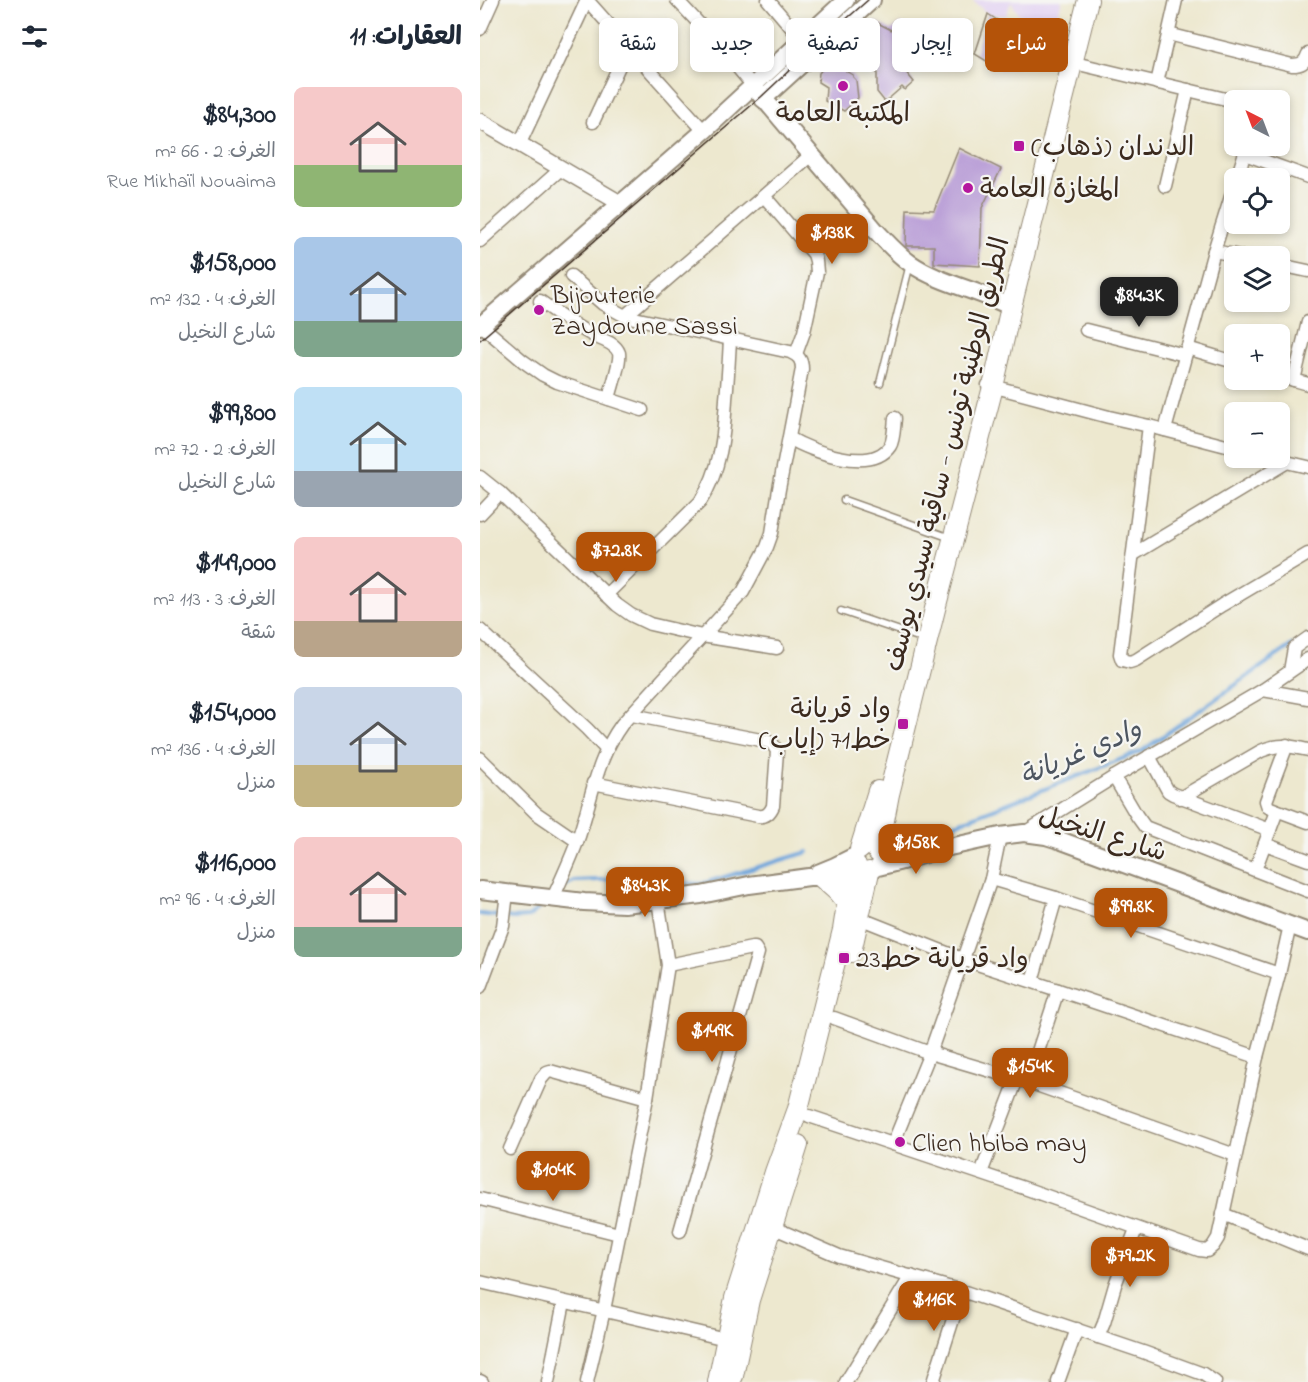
<!DOCTYPE html>
<html lang="ar">
<meta charset="utf-8">
<style>
:root{--surface:#fff;--page:#f6f6f7;--text:#1f2937;--muted:#747a83;--accent:#b45309}
body{margin:0;font-family:"Indie Flower","Playpen Sans Arabic",sans-serif;background:var(--page);color:var(--text);direction:rtl;height:100vh;display:flex;flex-direction:column;font-size:22px;white-space:nowrap}
*{box-sizing:border-box;margin:0}
p{font-size:20px;color:var(--muted)}
.icon{flex:none;width:33px;height:33px;fill:none;stroke:currentColor;stroke-width:2;stroke-linecap:round;stroke-linejoin:round}
.map{position:relative;flex:1;overflow:hidden;direction:ltr}
.side{display:flex;flex-direction:column;background:var(--surface);width:480px}
.side>*{flex:none}
.hud{position:absolute;left:18px;top:18px;width:570px;height:54px;direction:rtl;display:flex;gap:12px}
.needle{width:39px;rotate:318deg}
.tools{position:absolute;left:744px;top:90px;display:grid;gap:12px}
.tools a{display:grid;place-items:center;width:66px;height:66px;border-radius:9px;background:var(--surface);box-shadow:0 3px 9px #0003;font-size:30px}
.price{position:absolute;translate:-50% -51px;padding:0 14px;border-radius:12px;background:var(--accent);color:#fff;font-size:20px;line-height:39px;filter:drop-shadow(0 2px 3px #0008)}
.price::after{content:'';position:absolute;left:50%;top:36px;width:18px;height:14px;margin-left:-9px;background:inherit;clip-path:polygon(0 0,100% 0,50% 100%)}
.price.selected{background:#222;color:#fff}
ul{padding:0;list-style:none}
li{display:flex;align-items:center;gap:18px;height:150px;padding:0 18px}
li span{display:grid;place-items:center;flex:none;width:168px;height:120px;border-radius:9px;color:#555}
li>.icon{margin-inline-start:auto}
span .icon{width:72px;height:72px;fill:#fffc;stroke-width:1}
li b{font-size:26px}
h2{display:flex;justify-content:space-between;align-items:center;height:72px;padding:0 18px;font-size:26px}
.pill{padding:0 21px;border-radius:9px;background:var(--surface);box-shadow:0 3px 9px #0003;font-size:21px;line-height:54px}
.pill.selected{background:var(--accent);color:#fff}
main{display:flex;flex:1;min-height:0}
.map>svg:first-child{display:block}
.built{fill:#e3d3f3}
.lines{fill:none;stroke-linecap:round;stroke-linejoin:round}
.stream{stroke:#6ea5dc;stroke-width:4}
.building{fill:#bca2d8}
.service-casing{stroke:#948976;stroke-width:9}
.minor-casing{stroke:#948976;stroke-width:15}
.tertiary-casing{stroke:#948976;stroke-width:18}
.secondary-casing{stroke:#948976;stroke-width:20}
.trunk-casing{stroke:#948976;stroke-width:22}
.service{stroke:#fff;stroke-width:6}
.minor{stroke:#fff;stroke-width:12}
.tertiary{stroke:#fff;stroke-width:15}
.secondary{stroke:#fff;stroke-width:16}
.trunk{stroke:#fff;stroke-width:20}
.tram{stroke:#3b2a1e;stroke-width:1.5}
.poi-dot{fill:#b5179e;stroke:#f6f6f2;stroke-width:2}
.labels{text-anchor:middle;stroke-width:4.5;stroke-linejoin:round;paint-order:stroke}
.poi-label{font-size:27px;fill:#3b2a1e;stroke:#f6f6f2;text-anchor:start}
.street-label{font-size:27px;fill:#3b2a1e;stroke:#f6f6f2}
.water-label{font-size:28px;font-style:italic;fill:#4d5560;stroke:#f6f6f2}
</style>
<main>
<div class="map">
<svg width="828" height="1382" viewBox="0 0 828 1382">
<rect width="100%" height="100%" fill="#f6f6f2"/>
<filter id="ink" filterUnits="userSpaceOnUse"><feTurbulence type="fractalNoise" baseFrequency=".0167" numOctaves="2"/><feDisplacementMap in="SourceGraphic" scale="12" xChannelSelector="R" yChannelSelector="G"/><feConvolveMatrix kernelMatrix="1 2 1 2 8 2 1 2 1" color-interpolation-filters="sRGB"/></filter>
<filter id="wash" filterUnits="userSpaceOnUse"><feTurbulence type="fractalNoise" baseFrequency=".008" numOctaves="4" result="noise"/><feDisplacementMap in="SourceGraphic" scale="24" xChannelSelector="R" yChannelSelector="G"/><feGaussianBlur stdDeviation="1.35" result="paint"/><feColorMatrix in="noise" values="0 0 0 0 0 0 0 0 0 0 0 0 0 0 0 0 0 1.4 0 .05"/><feComposite in="paint" operator="in"/></filter>
<g filter="url(#wash)">
<rect width="100%" height="100%" fill="#ede8cf"/>
<path class="built" d="M492,0H582L570,44L556,38L547,30L543,20L531,2L526,16L508,14Z"/>
<g class="lines">
<g class="stream">
<path d="M434,840L662,751L812,645"/>
<path d="M84,886L94,881L142,879L221,884L328,852"/>
<path d="M0,914L34,918L49,917L60,907"/>
</g>
</g>
<g id="blocks">
<g class="building">
<path d="M508,14L547,40L556,49L553,65L542,61L536,67L521,70L495,54Z"/>
<path d="M394,21L411,30L421,24L427,26L428,34L432,37L434,64L425,71L434,82L425,90L422,87L405,102L397,92V61L385,58L377,48L389,39L388,33Z"/>
<path d="M355,61L366,67V71L373,75V77L376,80L378,98L364,111L345,101L346,87L338,82L339,73L343,68L350,64H353Z"/>
<path d="M479,148L521,169L502,208L500,266L454,263V246H426L427,209L454,210Z"/>
</g>
</g>
</g>
<g filter="url(#ink)">
<use href="#blocks" fill-opacity="0" stroke="#948976" stroke-width="1.5"/>
<g class="lines">
<defs>
<g id="service">
<path d="M400,383L430,264"/>
<path d="M364,500L465,536"/>
<path d="M361,611L438,637"/>
</g>
<g id="minor">
<path d="M107,0L224,131"/>
<path d="M197,0L237,43L273,86"/>
<path d="M288,0L326,45"/>
<path d="M0,29L13,0"/>
<path d="M688,34L812,65C821,65 825,63 828,54"/>
<path d="M582,60L754,101"/>
<path d="M677,83L696,0"/>
<path d="M113,122L148,47"/>
<path d="M40,143L107,0"/>
<path d="M765,154L828,177"/>
<path d="M757,178L767,146"/>
<path d="M685,186L708,90"/>
<path d="M754,187L734,251L760,256"/>
<path d="M284,196L334,254L336,261L337,272L324,332L316,354"/>
<path d="M0,241L82,168"/>
<path d="M800,265L828,271"/>
<path d="M60,301C78,314 96,327 116,337C124,340 136,344 139,353C141,361 131,389 129,399"/>
<path d="M145,316L331,155"/>
<path d="M2,324L9,332L43,361L63,375L77,382L162,410"/>
<path d="M606,330L705,355"/>
<path d="M707,348L754,362"/>
<path d="M800,376L828,384"/>
<path d="M814,380L828,322"/>
<path d="M508,385L629,417L669,426L754,448"/>
<path d="M669,426L640,654L642,660L650,662L656,660L742,605L828,554"/>
<path d="M685,430L734,251"/>
<path d="M309,438C331,451 391,474 410,446C414,440 414,426 415,418"/>
<path d="M789,458L828,467"/>
<path d="M0,477L20,493L137,605L151,615L170,624L222,636L297,648"/>
<path d="M0,514L20,493"/>
<path d="M654,554L807,462"/>
<path d="M126,595L220,502C241,470 244,435 246,399C248,379 249,359 250,339"/>
<path d="M0,630L107,729L126,749"/>
<path d="M810,671L814,648L828,638"/>
<path d="M783,690L828,659"/>
<path d="M807,745L786,801L788,807L828,822"/>
<path d="M669,756L688,791L693,794L790,830"/>
<path d="M0,758L56,813L97,841"/>
<path d="M634,777L657,816L665,827L828,891"/>
<path d="M113,783L278,816C286,817 290,813 293,806L297,751L292,743L286,741L152,715"/>
<path d="M700,798L781,751C799,743 810,746 828,750"/>
<path d="M544,833L634,777L783,690L828,698"/>
<path d="M785,844L828,860"/>
<path d="M775,870L797,811"/>
<path d="M511,879L576,898L799,974"/>
<path d="M73,898C81,880 90,861 97,842C112,800 115,761 142,724L263,592L287,547L292,533L299,489L322,369C322,360 319,356 310,352L145,316L123,304L91,276"/>
<path d="M379,918L482,959L578,990L777,1057"/>
<path d="M188,965L272,948H275L278,953L200,1231"/>
<path d="M552,981L576,898"/>
<path d="M0,987L23,926L27,893"/>
<path d="M354,1018L450,1053L548,1082L755,1155"/>
<path d="M548,1082L578,990"/>
<path d="M329,1116L547,1189L719,1250L727,1251L733,1246L738,1238L777,1057L799,974L810,925"/>
<path d="M413,1144L450,1053L511,879L520,836"/>
<path d="M30,1149L61,1079L67,1072L70,1071L167,1098"/>
<path d="M501,1173L537,1079"/>
<path d="M0,1199L139,1234"/>
<path d="M743,1214L828,1249"/>
<path d="M292,1227L359,1256L482,1291L663,1352L723,1374L735,1382"/>
<path d="M0,1282L246,1339"/>
<path d="M618,1337L624,1323L635,1285L656,1229"/>
<path d="M0,1381L2,1382"/>
<path d="M68,1382L84,1302"/>
<path d="M107,1382L124,1310L167,1098L188,965L178,900"/>
<path d="M366,1382L431,1276"/>
<path d="M453,1382L482,1291"/>
<path d="M578,1382L597,1329"/>
</g>
<path id="tertiary" d="M0,121L140,203"/>
<g id="secondary">
<path d="M273,86L396,231C407,242 417,254 430,263C460,284 499,290 531,307"/>
<path d="M283,99L392,0"/>
<path d="M0,326L224,131L366,0"/>
<path d="M398,867L422,861L465,848L520,836L544,833L566,836L582,841L828,932"/>
<path d="M338,873L355,866L375,856"/>
<path d="M0,890L104,902L144,904L221,895L269,885L329,877H372L382,872"/>
</g>
<g id="trunk">
<path d="M403,827C409,839 417,844 430,849"/>
<path d="M380,849L398,791"/>
<path d="M398,852L409,794L455,609L513,387L531,307L608,0"/>
<path d="M340,876L357,891L367,903"/>
<path d="M371,952L389,872"/>
<path d="M253,1376L269,1300L318,1145"/>
<path d="M238,1382L255,1298L295,1172L318,1109L363,930L370,885L376,865"/>
</g>
</defs>
<use href="#service" class="service-casing"/>
<use href="#minor" class="minor-casing"/>
<use href="#tertiary" class="tertiary-casing"/>
<use href="#secondary" class="secondary-casing"/>
<use href="#trunk" class="trunk-casing"/>
<use href="#service" class="service"/>
<use href="#minor" class="minor"/>
<use href="#tertiary" class="tertiary"/>
<use href="#secondary" class="secondary"/>
<use href="#trunk" class="trunk"/>
<path class="tram" d="M0,340L281,97L330,51L388,0"/>
</g>
</g>
<g class="poi-dot">
<circle cx="363" cy="86" r="6"/>
<rect x="533" y="140" width="12" height="12" rx="3"/>
<circle cx="488" cy="188" r="6"/>
<circle cx="59" cy="310" r="6"/>
<rect x="417" y="718" width="12" height="12" rx="3"/>
<rect x="358" y="952" width="12" height="12" rx="3"/>
<circle cx="420" cy="1142" r="6"/>
</g>
<g class="labels">
<g class="poi-label">
<text x="363" y="121" text-anchor="middle">المكتبة العامة</text>
<text x="551" y="155">الدندان (ذهاب)</text>
<text x="500" y="197">المغازة العامة</text>
<text x="71" y="303">Bijouterie<tspan x="71" dy="31">Zaydoune Sassi</tspan></text>
<text x="411" y="717" text-anchor="end">واد قريانة<tspan x="411" dy="31">خط71 (إياب)</tspan></text>
<text x="376" y="967">واد قريانة خط23</text>
<text x="432" y="1151">Clien hbiba may</text>
</g>
<g class="street-label">
<text transform="translate(466 454) rotate(-76)" y="9">الطريق الوطنية تونس - ساقية سيدي يوسف</text>
<text transform="translate(623 833) rotate(17)" y="9">شارع النخيل</text>
</g>
<g class="water-label">
<text transform="translate(600 751) rotate(-23)" y="10">وادي غريانة</text>
</g>
</g>
</svg>
<div class="tools">
<a><svg class="needle" viewBox="-14 -14 28 28"><path d="M0-13l5 13h-10z" fill="#e53935"/><path d="M0 13l5-13h-10z" fill="#747a83"/></svg></a>
<a><svg class="icon" aria-label="locate" viewBox="0 0 24 24"><circle cx="12" cy="12" r="6"/><path d="M12 2v4M12 18v4M2 12h4M18 12h4"/></svg></a>
<a><svg class="icon" aria-label="layers" viewBox="0 0 24 24"><path d="M12 4l9 5-9 5-9-5zM3 14l9 5 9-5"/></svg></a>
<a>+</a>
<a>−</a>
</div>
<b class="price" style="left:352px;top:265px">$138K</b>
<b class="price selected" style="left:659px;top:328px">$84.3K</b>
<b class="price" style="left:136px;top:583px">$72.8K</b>
<b class="price" style="left:436px;top:875px">$158K</b>
<b class="price" style="left:165px;top:918px">$84.3K</b>
<b class="price" style="left:651px;top:939px">$99.8K</b>
<b class="price" style="left:232px;top:1063px">$149K</b>
<b class="price" style="left:550px;top:1099px">$154K</b>
<b class="price" style="left:73px;top:1202px">$104K</b>
<b class="price" style="left:650px;top:1288px">$79.2K</b>
<b class="price" style="left:454px;top:1332px">$116K</b>
<div class="hud">
<a class="pill selected">شراء</a>
<a class="pill">إيجار</a>
<a class="pill">تصفية</a>
<a class="pill">جديد</a>
<a class="pill">شقة</a>
</div>
</div>
<section class="side">
<h2>العقارات: 11<svg class="icon" aria-label="filters" viewBox="0 0 24 24"><path d="M4 7h16M4 17h16"/><circle cx="9" cy="7" r="2"/><circle cx="15" cy="17" r="2"/></svg></h2>
<ul>
<li><span style="background:linear-gradient(#f6c9c9 65%,#8fb573 0)"><svg class="icon" aria-label="home" viewBox="0 0 24 24"><path d="M3 11l9-7 9 7M6 9v11h12V9"/></svg></span><div><b>$84,300</b><p>الغرف: 2 · 66 m²</p><p>Rue Mikhaïl Nouaima</p></div></li>
<li><span style="background:linear-gradient(#a9c7e8 70%,#7fa58c 0)"><svg class="icon" aria-label="home" viewBox="0 0 24 24"><path d="M3 11l9-7 9 7M6 9v11h12V9"/></svg></span><div><b>$158,000</b><p>الغرف: 4 · 132 m²</p><p>شارع النخيل</p></div></li>
<li><span style="background:linear-gradient(#bfe0f5 70%,#9aa5b1 0)"><svg class="icon" aria-label="home" viewBox="0 0 24 24"><path d="M3 11l9-7 9 7M6 9v11h12V9"/></svg></span><div><b>$99,800</b><p>الغرف: 2 · 72 m²</p><p>شارع النخيل</p></div></li>
<li><span style="background:linear-gradient(#f6c9c9 70%,#b9a48a 0)"><svg class="icon" aria-label="home" viewBox="0 0 24 24"><path d="M3 11l9-7 9 7M6 9v11h12V9"/></svg></span><div><b>$149,000</b><p>الغرف: 3 · 113 m²</p><p>شقة</p></div></li>
<li><span style="background:linear-gradient(#c9d6e8 65%,#c2b280 0)"><svg class="icon" aria-label="home" viewBox="0 0 24 24"><path d="M3 11l9-7 9 7M6 9v11h12V9"/></svg></span><div><b>$154,000</b><p>الغرف: 4 · 136 m²</p><p>منزل</p></div></li>
<li><span style="background:linear-gradient(#f6c9c9 75%,#7fa58c 0)"><svg class="icon" aria-label="home" viewBox="0 0 24 24"><path d="M3 11l9-7 9 7M6 9v11h12V9"/></svg></span><div><b>$116,000</b><p>الغرف: 4 · 96 m²</p><p>منزل</p></div></li>
</ul>
</section>
</main>
